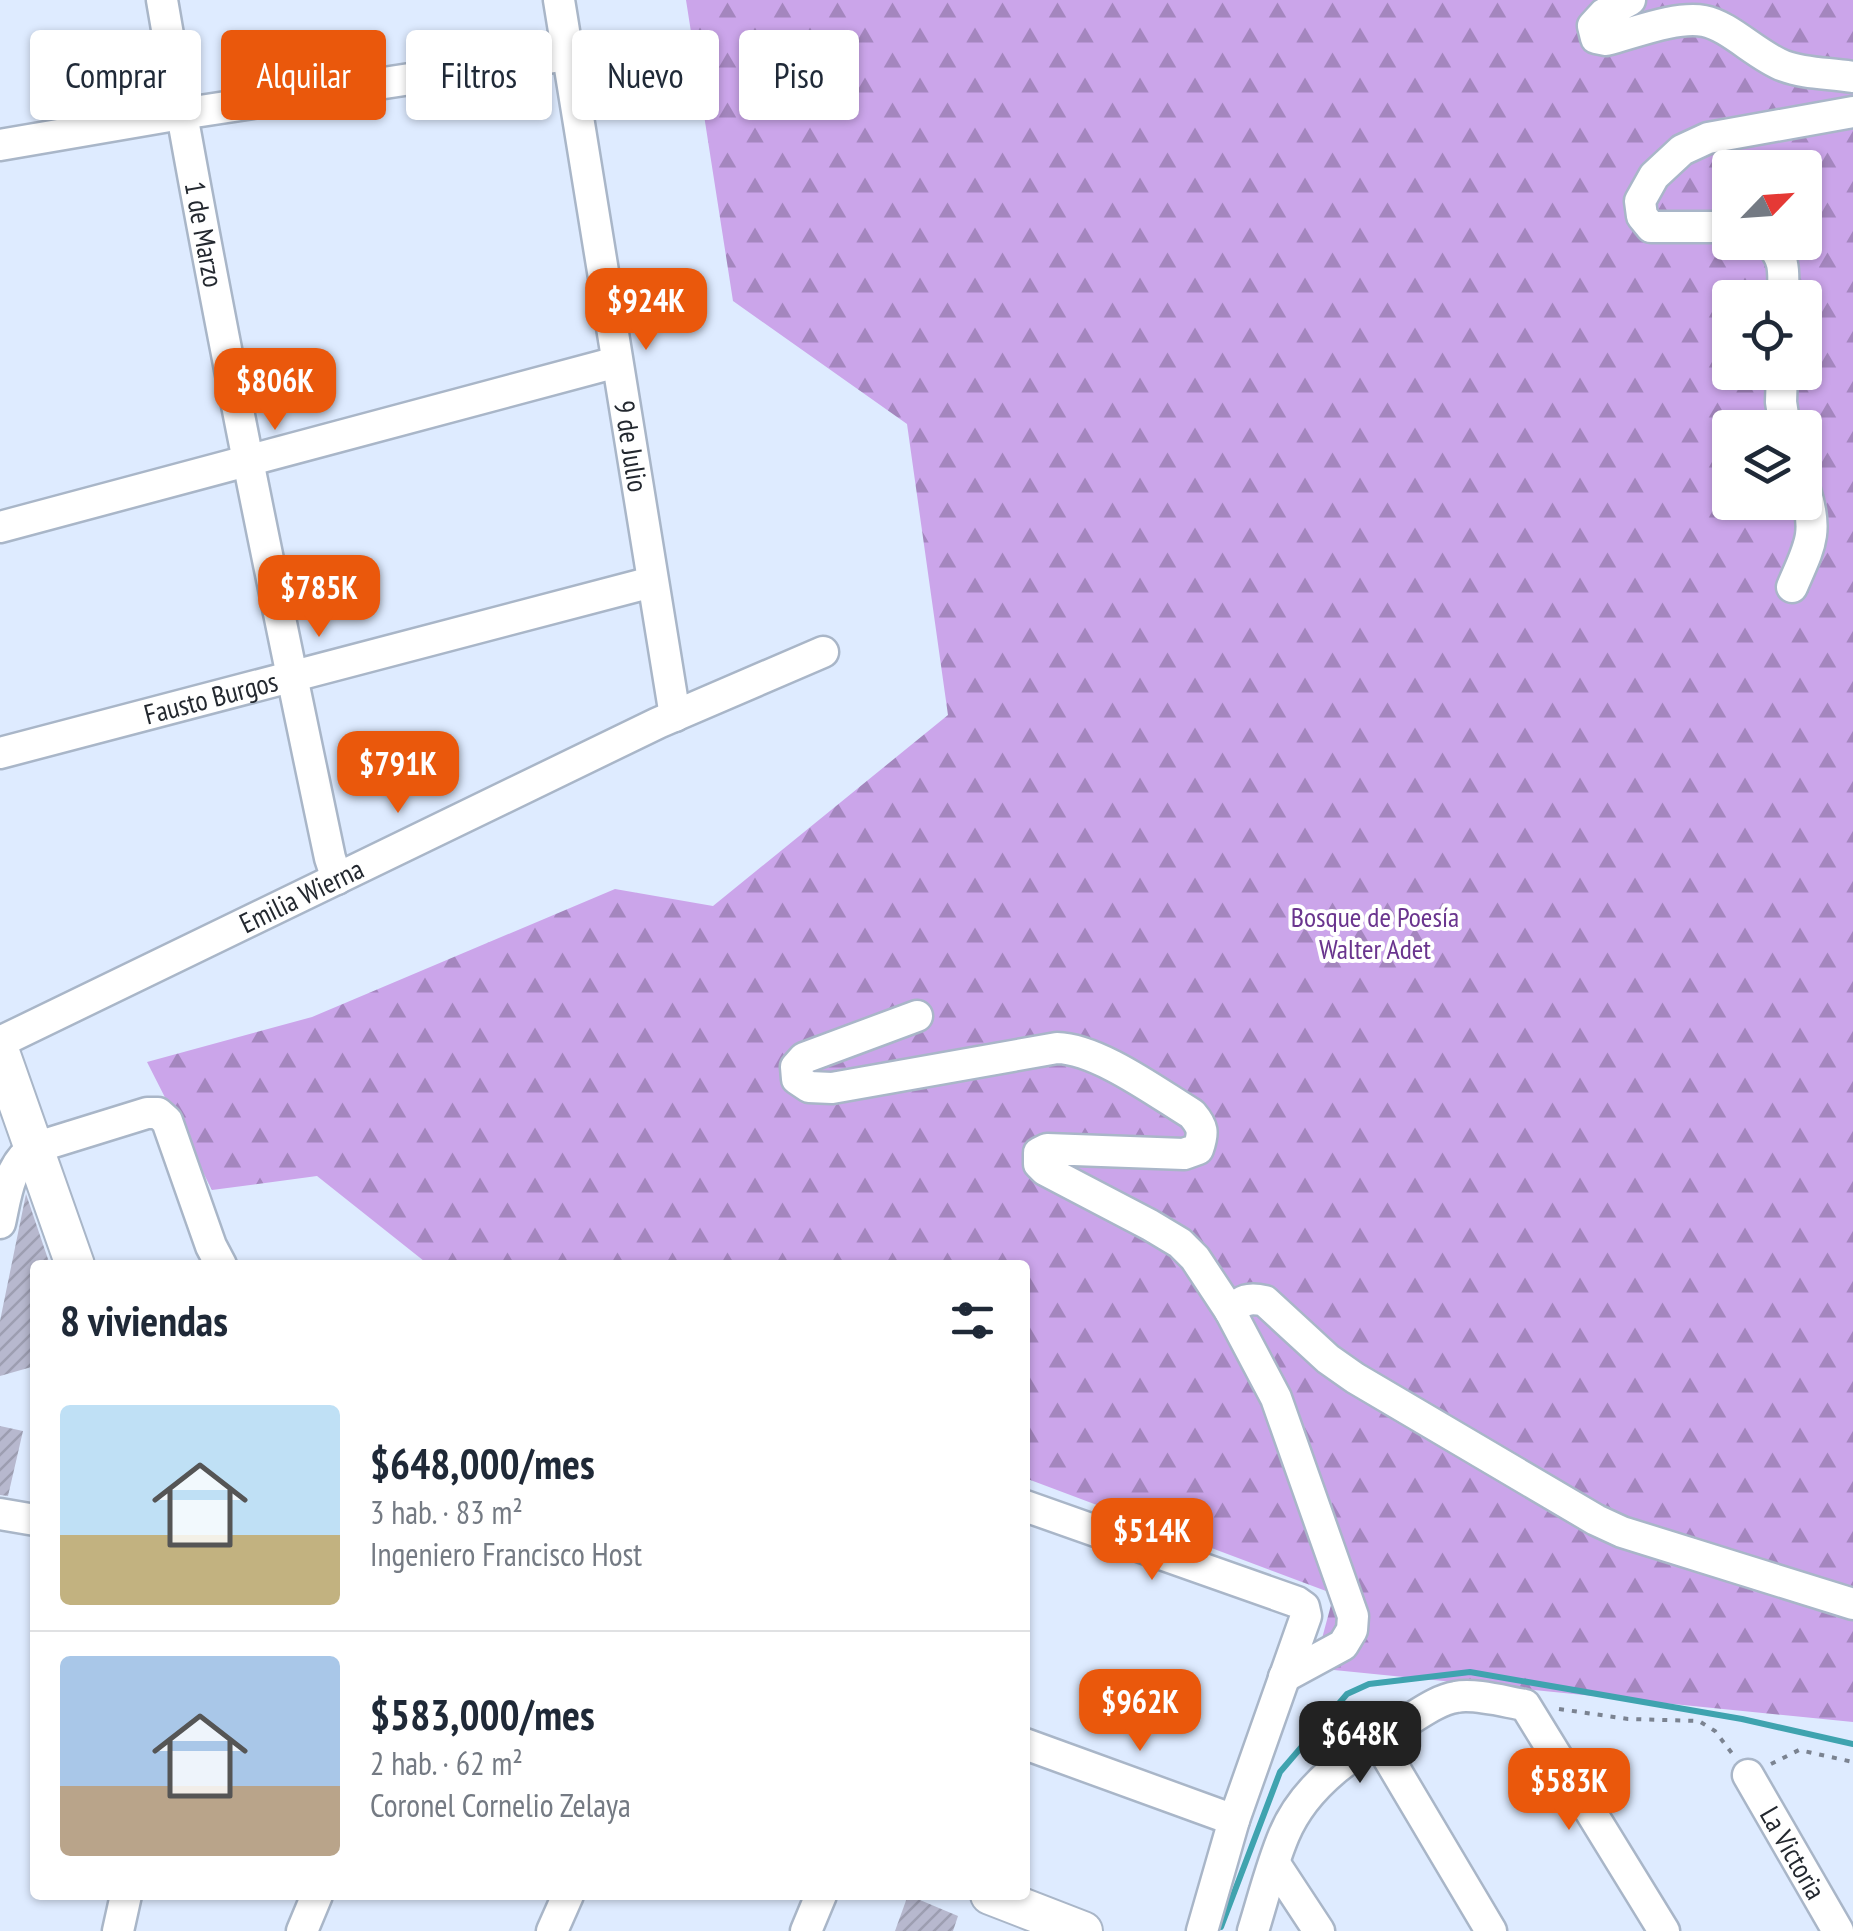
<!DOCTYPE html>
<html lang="es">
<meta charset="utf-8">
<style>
:root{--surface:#fff;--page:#f6f6f7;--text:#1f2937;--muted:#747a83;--line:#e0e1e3;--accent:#ea580c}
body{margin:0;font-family:"PT Sans Narrow",sans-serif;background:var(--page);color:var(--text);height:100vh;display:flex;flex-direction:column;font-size:38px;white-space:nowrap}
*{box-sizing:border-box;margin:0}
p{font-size:32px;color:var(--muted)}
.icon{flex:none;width:55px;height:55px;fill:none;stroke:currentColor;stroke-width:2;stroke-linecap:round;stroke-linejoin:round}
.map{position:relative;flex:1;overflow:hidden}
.sheet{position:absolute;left:30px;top:1260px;width:1000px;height:640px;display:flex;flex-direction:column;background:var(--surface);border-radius:10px;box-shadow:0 2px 8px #0004}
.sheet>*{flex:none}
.top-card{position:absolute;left:30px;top:30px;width:1000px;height:90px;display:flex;gap:20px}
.needle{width:65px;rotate:65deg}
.controls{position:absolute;left:1712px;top:150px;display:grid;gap:20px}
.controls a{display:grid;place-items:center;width:110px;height:110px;border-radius:10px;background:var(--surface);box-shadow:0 2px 8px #0004;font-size:50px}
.price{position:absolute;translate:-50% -85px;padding:0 22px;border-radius:20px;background:var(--accent);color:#fff;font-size:32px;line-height:65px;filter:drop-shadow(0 2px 5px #0008)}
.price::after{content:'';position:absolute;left:50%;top:60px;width:30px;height:22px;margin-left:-15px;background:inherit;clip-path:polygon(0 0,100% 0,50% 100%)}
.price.current{background:#222;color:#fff}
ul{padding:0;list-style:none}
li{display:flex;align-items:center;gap:30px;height:250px;padding:0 30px}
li+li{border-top:2px solid var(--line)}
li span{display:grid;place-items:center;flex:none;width:280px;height:200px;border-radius:10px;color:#555}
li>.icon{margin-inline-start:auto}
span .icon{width:120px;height:120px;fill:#fffc;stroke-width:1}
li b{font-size:42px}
h2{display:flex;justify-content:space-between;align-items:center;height:120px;padding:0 30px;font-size:42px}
.pill{padding:0 35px;border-radius:10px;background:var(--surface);box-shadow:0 2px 8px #0004;font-size:35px;line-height:90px}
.pill.current{background:var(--accent);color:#fff}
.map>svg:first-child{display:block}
.forest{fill:url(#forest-firs);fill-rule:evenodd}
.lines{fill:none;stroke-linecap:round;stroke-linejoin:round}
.stream{stroke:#3fa3af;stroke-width:6}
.building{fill:url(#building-hatch)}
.minor-casing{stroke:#a9b6c8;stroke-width:35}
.major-casing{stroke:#a9b6c8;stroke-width:42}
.path{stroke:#7b8391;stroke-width:4;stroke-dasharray:5 8;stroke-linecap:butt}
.minor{stroke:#fff;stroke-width:30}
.major{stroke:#fff;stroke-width:38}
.labels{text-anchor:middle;stroke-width:8;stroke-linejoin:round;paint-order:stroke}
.street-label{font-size:28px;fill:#23282f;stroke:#fff}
.park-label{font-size:28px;fill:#6a358e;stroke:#fff}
</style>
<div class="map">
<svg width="1853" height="1931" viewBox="0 0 1853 1931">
<defs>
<pattern id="forest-firs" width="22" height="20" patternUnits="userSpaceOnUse" patternTransform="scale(2.5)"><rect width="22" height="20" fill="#cba5ea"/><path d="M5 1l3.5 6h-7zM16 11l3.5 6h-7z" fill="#a486be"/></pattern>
<pattern id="building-hatch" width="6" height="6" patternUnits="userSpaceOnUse" patternTransform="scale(2.5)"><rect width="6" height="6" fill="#b7b8ce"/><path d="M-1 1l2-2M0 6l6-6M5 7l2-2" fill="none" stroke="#9d9eb1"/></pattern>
</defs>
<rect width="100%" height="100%" fill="#deebff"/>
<path class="forest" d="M686,0H1853V1722L1314,1668L1334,1594L1025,1478V1265H429L317,1176L212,1190L147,1062L312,1017L615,889L713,906L948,715L907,424L733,301ZM1730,168H1805V242H1730ZM1730,298H1805V372H1730ZM1730,428H1805V502H1730Z"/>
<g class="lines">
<path class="stream" d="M1221,1927L1280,1772L1347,1694L1369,1684L1470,1672L1742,1719L1853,1744"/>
</g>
<g class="building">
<path d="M26,1194L50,1265H35V1366L0,1376V1321Z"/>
<path d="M0,1426L23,1431L8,1496L0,1495Z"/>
<path d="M908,1895L958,1916L953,1931H895Z"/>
</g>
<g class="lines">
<defs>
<g id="minor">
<path id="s1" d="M162,0C211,287 270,573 330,858L337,879"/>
<path id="s2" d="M559,0L675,716"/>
<path d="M1630,0L1604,14L1593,26L1596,38L1606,40C1634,33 1675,16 1704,21C1730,26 1757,56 1784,66C1805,74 1831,73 1853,77"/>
<path d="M0,145L181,114L567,55"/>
<path d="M1730,227H1651L1642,216L1640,201L1654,176L1682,150L1708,138L1853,112"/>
<path d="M1769,242C1787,261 1783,273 1783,298"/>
<path d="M1782,372L1781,402L1785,428"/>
<path d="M0,527L617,362"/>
<path d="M1792,587C1809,547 1819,534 1805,490"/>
<path id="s3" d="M0,753L652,582"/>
<path d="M917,1016L804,1058L796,1067L797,1079L809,1087L832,1088L1057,1048C1098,1049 1156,1092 1192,1114C1203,1127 1204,1132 1198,1149L1184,1154L1047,1149L1039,1153V1164L1045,1170L1150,1225L1180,1243L1195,1258L1230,1311L1276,1398L1353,1616L1352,1630L1343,1645L1284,1677"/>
<path id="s4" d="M0,1042L658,723L823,652"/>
<path d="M0,1223C6,1196 9,1164 34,1148L147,1113H158L167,1121L211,1246L221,1265"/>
<path d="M1230,1311C1243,1300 1248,1297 1265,1301L1328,1359L1355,1378L1596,1520L1622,1532L1853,1604"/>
<path d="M1025,1506L1297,1602L1304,1607L1306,1616L1234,1820L1202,1931"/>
<path d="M0,1514L35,1520"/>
<path d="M1377,1739L1491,1931"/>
<path d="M1025,1744L1234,1820"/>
<path id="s5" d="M1748,1775L1838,1931"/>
<path d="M1275,1864L1319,1931"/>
<path d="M118,1931L126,1895"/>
<path d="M302,1931L317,1895"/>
<path d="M552,1931L568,1895"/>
<path d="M806,1931L821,1895"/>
<path d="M1253,1931C1263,1899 1271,1866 1284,1835C1307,1780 1359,1750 1407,1721C1422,1712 1438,1700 1456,1697C1474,1693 1506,1702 1525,1705L1664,1931"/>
</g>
<g id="major">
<path d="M0,1052L75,1265"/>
<path d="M990,1895L1083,1931"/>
</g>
</defs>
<use href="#minor" class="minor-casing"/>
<use href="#major" class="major-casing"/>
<g class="path">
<path d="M1559,1709L1628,1719L1699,1721L1715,1731L1734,1756"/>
<path d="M1771,1764L1799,1750L1853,1762"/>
</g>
<use href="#minor" class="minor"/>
<use href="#major" class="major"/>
</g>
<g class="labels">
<g class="street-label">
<text dy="10" stroke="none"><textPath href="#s1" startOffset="238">1 de Marzo</textPath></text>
<text dy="10" stroke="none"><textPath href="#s2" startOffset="452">9 de Julio</textPath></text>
<text dy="10" stroke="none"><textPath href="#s3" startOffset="218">Fausto Burgos</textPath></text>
<text dy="10" stroke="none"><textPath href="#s4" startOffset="335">Emilia Wierna</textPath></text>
<text dy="10" stroke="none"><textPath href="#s5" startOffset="90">La Victoria</textPath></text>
</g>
<g class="park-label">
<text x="1375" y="927">Bosque de Poesía<tspan x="1375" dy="32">Walter Adet</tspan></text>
</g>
</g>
</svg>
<div class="controls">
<a><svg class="needle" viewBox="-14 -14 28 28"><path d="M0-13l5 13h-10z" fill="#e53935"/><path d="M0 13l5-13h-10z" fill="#747a83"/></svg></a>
<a><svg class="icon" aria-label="locate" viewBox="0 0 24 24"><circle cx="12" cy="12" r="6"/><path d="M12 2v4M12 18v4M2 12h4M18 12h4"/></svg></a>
<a><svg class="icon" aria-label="layers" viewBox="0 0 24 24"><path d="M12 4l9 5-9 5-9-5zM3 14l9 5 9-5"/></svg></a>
</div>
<b class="price" style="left:646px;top:353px">$924K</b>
<b class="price" style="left:275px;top:433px">$806K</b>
<b class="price" style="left:319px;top:640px">$785K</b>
<b class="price" style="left:398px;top:816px">$791K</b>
<b class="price" style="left:1152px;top:1583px">$514K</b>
<b class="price" style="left:1140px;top:1754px">$962K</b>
<b class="price current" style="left:1360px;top:1786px">$648K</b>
<b class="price" style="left:1569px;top:1833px">$583K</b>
<div class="top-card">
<a class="pill">Comprar</a>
<a class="pill current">Alquilar</a>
<a class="pill">Filtros</a>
<a class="pill">Nuevo</a>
<a class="pill">Piso</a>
</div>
<section class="sheet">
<h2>8 viviendas<svg class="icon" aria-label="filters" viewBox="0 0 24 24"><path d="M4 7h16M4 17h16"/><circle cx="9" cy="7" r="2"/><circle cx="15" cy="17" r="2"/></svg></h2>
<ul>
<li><span style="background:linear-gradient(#bfe0f5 65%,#c2b280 0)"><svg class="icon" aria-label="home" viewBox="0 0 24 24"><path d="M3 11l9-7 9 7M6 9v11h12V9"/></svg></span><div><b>$648,000/mes</b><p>3 hab. · 83 m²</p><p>Ingeniero Francisco Host</p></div></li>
<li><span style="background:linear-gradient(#a9c7e8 65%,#b9a48a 0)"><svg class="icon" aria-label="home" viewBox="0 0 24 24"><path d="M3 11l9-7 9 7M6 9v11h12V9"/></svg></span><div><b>$583,000/mes</b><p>2 hab. · 62 m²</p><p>Coronel Cornelio Zelaya</p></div></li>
</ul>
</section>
</div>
